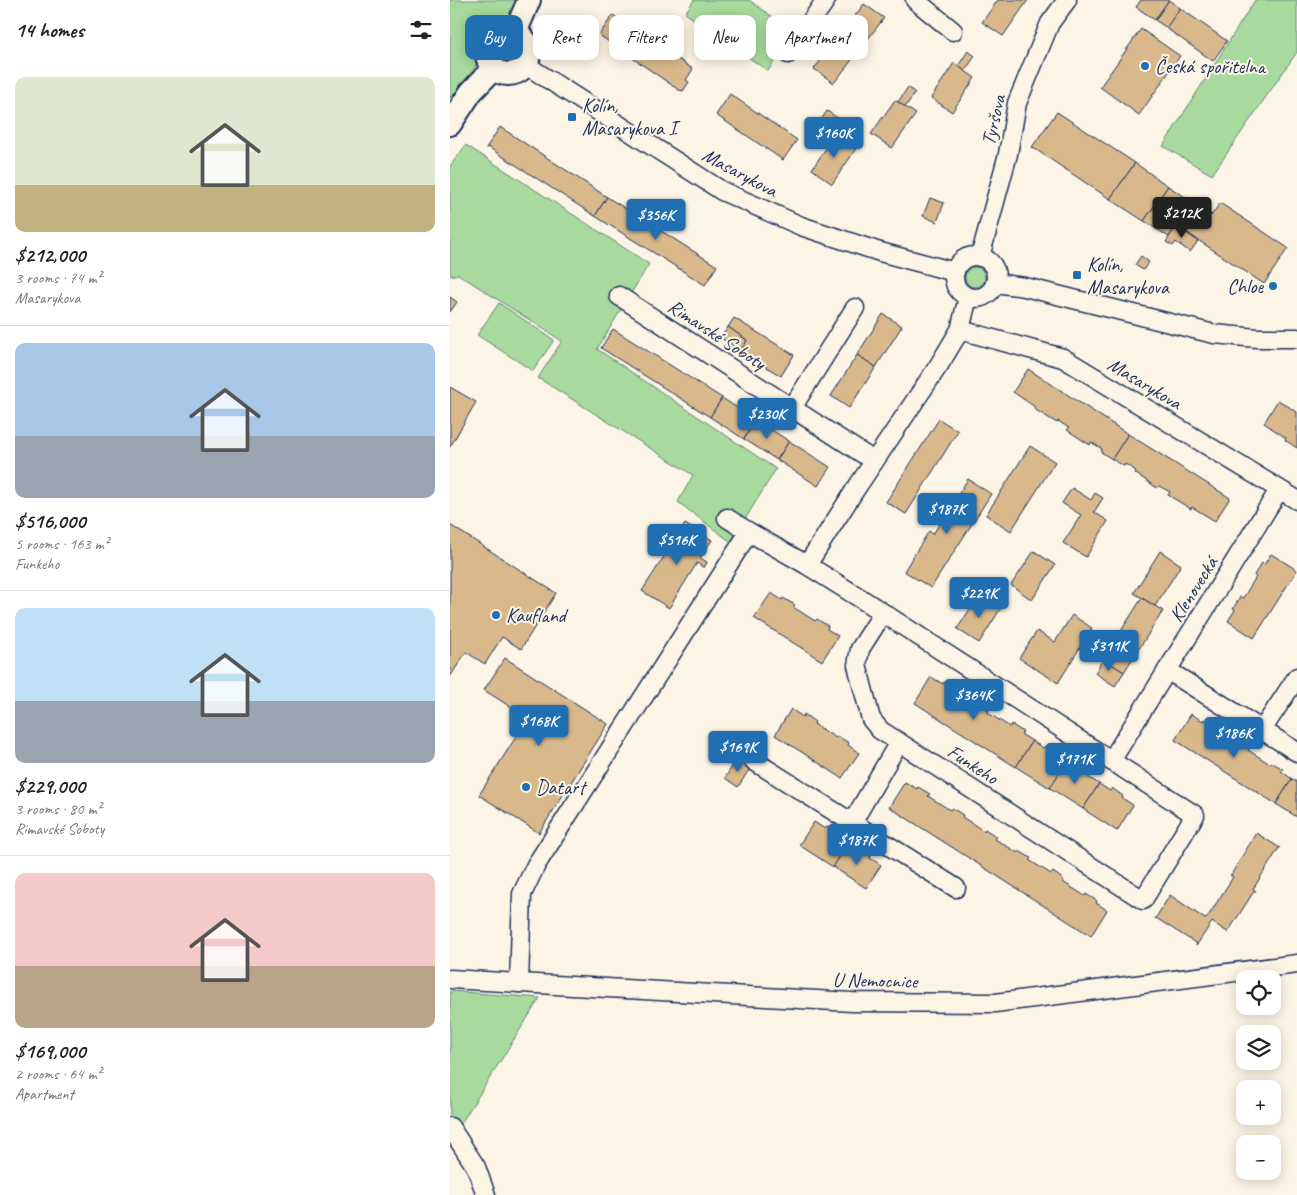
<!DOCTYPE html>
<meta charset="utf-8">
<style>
:root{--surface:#fff;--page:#f2f2f2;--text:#222;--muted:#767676;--line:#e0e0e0;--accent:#1f6fb2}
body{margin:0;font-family:Caveat,sans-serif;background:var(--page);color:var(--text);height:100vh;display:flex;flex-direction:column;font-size:19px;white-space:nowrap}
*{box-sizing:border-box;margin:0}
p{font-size:16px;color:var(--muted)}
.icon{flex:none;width:28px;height:28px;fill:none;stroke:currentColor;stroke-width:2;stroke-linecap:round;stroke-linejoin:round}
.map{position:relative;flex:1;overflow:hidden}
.drawer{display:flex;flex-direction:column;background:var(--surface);width:450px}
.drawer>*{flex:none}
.banner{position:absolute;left:15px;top:15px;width:475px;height:45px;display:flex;gap:10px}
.fabs{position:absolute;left:786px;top:970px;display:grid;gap:10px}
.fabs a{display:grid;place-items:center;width:45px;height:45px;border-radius:10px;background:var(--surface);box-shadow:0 2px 12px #0003;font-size:25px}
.price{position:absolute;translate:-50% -42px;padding:0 11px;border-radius:5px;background:var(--accent);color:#fff;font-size:16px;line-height:32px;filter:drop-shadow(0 1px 2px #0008)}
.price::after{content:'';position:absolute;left:50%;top:30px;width:15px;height:11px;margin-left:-8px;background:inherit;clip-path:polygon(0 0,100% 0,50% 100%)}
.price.selected{background:#222;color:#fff}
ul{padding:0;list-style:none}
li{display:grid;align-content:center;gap:10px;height:265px;padding:0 15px}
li+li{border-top:1px solid var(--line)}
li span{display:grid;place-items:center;height:155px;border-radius:10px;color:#555}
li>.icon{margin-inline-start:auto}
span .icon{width:90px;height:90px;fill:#fffc;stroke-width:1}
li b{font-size:21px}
h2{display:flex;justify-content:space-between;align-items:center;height:60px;padding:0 15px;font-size:21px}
.tag{padding:0 18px;border-radius:10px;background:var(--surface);box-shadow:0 2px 12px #0003;font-size:18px;line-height:45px}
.tag.selected{background:var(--accent);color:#fff}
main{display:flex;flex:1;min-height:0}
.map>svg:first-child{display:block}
.green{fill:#a7da9c;stroke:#61847d}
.building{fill:#d9b98c;stroke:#1b2f5e}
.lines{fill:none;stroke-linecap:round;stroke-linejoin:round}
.minor-casing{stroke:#1b2f5e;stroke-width:21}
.tertiary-casing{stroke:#1b2f5e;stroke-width:26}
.minor{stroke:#fcf5e5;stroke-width:18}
.tertiary{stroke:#fcf5e5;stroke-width:22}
.poi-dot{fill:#1f6fb2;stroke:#fcf5e5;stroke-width:2}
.labels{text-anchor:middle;stroke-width:4;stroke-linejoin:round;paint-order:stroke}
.poi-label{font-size:20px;fill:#1b2f5e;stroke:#fcf5e5;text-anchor:start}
.street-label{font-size:20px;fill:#1b2f5e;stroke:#fcf5e5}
</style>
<main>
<section class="drawer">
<h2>14 homes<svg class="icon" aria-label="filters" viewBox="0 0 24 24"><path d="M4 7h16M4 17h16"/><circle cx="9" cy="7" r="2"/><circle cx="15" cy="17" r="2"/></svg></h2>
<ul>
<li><span style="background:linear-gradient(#dfe7d0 70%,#c2b280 0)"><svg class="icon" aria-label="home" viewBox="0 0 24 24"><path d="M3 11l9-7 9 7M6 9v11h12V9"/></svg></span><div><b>$212,000</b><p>3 rooms · 74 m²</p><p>Masarykova</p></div></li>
<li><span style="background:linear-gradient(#a9c7e8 60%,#9aa5b1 0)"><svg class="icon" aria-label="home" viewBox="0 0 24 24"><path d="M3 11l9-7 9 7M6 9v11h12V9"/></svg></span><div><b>$516,000</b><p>5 rooms · 163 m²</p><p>Funkeho</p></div></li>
<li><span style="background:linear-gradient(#bfe0f5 60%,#9aa5b1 0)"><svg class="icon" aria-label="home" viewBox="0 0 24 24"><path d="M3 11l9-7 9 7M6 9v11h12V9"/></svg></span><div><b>$229,000</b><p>3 rooms · 80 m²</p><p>Rimavské Soboty</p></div></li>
<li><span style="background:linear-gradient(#f6c9c9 60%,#b9a48a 0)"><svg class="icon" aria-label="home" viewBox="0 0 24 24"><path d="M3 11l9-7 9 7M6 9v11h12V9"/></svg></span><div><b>$169,000</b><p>2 rooms · 64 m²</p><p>Apartment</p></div></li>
</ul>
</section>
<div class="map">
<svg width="847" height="1195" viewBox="0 0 847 1195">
<rect width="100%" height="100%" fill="#fcf5e5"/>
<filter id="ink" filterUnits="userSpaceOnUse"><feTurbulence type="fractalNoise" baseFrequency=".02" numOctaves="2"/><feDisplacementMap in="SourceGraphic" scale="10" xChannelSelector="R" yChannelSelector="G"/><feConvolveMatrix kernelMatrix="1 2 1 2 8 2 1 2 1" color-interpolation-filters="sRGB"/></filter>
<g filter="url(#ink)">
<g class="green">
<path d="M0,0H67L59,17L54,24L42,29L35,36L25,68L3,96L0,98Z"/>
<path d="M244,0H299L344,32L318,71L235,13Z"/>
<path d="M805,0H847V52L762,175L713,146Z"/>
<circle cx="58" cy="53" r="9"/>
<path d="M16,145L199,264L147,349L326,469L281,542L228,502L243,475L88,378L112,341L8,274L0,276V166Z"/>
<circle cx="525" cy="277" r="10"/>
<path d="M49,303L104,340L83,371L27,335Z"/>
<path d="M0,991L90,998L10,1125L0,1117Z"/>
</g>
<g class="building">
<path d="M548,0H578L553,36L532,22Z"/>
<path d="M691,0H719L705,20L686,7Z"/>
<path d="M719,0L730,8L717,28L705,20Z"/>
<path d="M414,4L434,18L384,83L364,69Z"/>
<path d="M730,8L777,41L763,61L716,28Z"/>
<path d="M163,15L243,69L236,80L239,82L233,91L229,90L149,35Z"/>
<path d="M691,29L730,56L689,115L650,87Z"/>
<path d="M518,51L525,56L515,71L508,66Z"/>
<path d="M504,63L525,78L502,112L481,98Z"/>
<path d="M458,87L465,93L455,107L448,102Z"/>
<path d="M280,94L347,140L333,160L266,115Z"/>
<path d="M445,100L466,114L442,148L421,134Z"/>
<path d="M377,111L397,124L389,136L369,123Z"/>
<path d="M607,112L685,163L660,199L582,147Z"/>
<path d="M398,123L405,128L396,142L388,137Z"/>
<path d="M50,127L157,197L145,216L38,147L36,148Z"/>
<path d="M385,135L406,149L382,184L362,169Z"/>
<path d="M685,163L718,186L694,221L660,199Z"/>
<path d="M718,186L743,202L719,237L694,221Z"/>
<path d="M157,197L267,266L255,285L145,216Z"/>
<path d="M480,198L494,203L487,222L473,216Z"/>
<path d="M743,202L762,215L761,216L751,209L736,232L746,239L726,226Z"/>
<path d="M770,203L838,248L814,284L736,232L751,209L761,216Z"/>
<path d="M726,226L748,241L740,252L726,242L723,246L716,242Z"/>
<path d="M691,256L699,262L693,270L685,265Z"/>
<path d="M0,297L7,302L0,312Z"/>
<path d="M433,314L452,326L426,367L407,355Z"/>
<path d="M284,318L344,355L331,376L291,351L297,340L278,327Z"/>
<path d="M278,327L297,340L291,351L271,338Z"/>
<path d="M163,329L272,398L260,417L151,348Z"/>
<path d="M407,355L426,367L399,408L381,396Z"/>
<path d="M578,369L678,434L662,459L651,452L652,449L641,442L640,445L617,430L619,428L608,421L607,423L584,409L585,407L563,392Z"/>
<path d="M0,387L26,402L0,447Z"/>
<path d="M272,398L306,420L294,439L260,417Z"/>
<path d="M828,400L847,412V448L835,440L836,438L814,423Z"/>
<path d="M489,419L508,431L456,514L436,502Z"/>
<path d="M306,420L339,441L327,460L294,439Z"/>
<path d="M678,434L780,498L765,521L742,507L741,509L718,495L720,492L709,486L707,488L685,473L686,471L675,464L674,466L662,459Z"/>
<path d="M339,441L380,467L368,486L327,460Z"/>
<path d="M580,446L605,462L561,531L536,515Z"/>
<path d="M518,479L541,494L481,588L454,571L479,531L483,534Z"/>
<path d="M622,488L641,500L645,493L653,498L644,512L658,521L636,557L613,543L631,515L612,503Z"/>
<path d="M235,524L262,540L250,558L257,562L254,568L247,563L219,608L192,591Z"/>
<path d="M0,525L106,593L71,649L52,637L35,664L16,652L0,677Z"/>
<path d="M584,551L605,565L582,600L561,585Z"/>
<path d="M710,551L731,565L705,606L684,593Z"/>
<path d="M821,554L847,570L804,638L778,621L785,610L783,609L790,597L793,598L806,577L804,575L812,563L814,565Z"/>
<path d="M321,593L332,600L333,598L345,605L343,607L365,621L367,619L378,626L377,629L388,636L372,661L304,618Z"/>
<path d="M530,594L551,608L529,643L507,629Z"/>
<path d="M692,598L713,611L674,672L653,659Z"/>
<path d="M622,615L642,628L608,683L569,658L587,631L605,642Z"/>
<path d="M55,658L158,724L89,833L29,795L78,718L34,690Z"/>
<path d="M653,659L674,672L665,686L645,673Z"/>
<path d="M481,677L493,684L494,682L506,689L504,691L526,705L527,703L539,710L538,713L560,727L561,724L573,732L571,734L582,741L566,767L465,703Z"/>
<path d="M341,709L353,717L354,714L365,722L364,724L386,738L387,736L399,743L398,745L409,753L392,778L325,735Z"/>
<path d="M741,714L753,721L754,719L766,727L764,729L786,743L788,741L799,748L798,750L820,764L821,762L833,769L831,771L842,779L826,804L725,740Z"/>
<path d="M582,741L593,748L595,746L606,753L605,756L616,762L600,788L566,767Z"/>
<path d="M288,757V760L299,767L302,765L288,787L275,778Z"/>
<path d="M616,762L627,770L628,767L640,775L638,777L649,784L633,809L600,788Z"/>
<path d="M842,779L847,782V817L826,804Z"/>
<path d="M455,782L467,789L468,787L480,794L478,796L500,810L502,808L513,815L512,817L534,831L535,829L547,837L545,839L568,853L569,851L581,858L579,860L601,874L603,872L614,880L613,882L635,896L636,894L647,901L646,903L657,910L641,936L439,807Z"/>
<path d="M649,784L660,791L662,788L673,796L672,798L683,805L667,831L633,809Z"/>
<path d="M364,822L375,829L377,827L388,834L387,837L398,844L383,867L349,845Z"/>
<path d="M806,833L830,848H829L803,889L806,891H804L778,932L779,933L762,922L746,946L747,944L706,918L705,919L720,895L755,919L757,918L783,877L780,875H781Z"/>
<path d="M398,844L408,850L410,848L421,856L420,858L431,865L416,888L383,867Z"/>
</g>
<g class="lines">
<defs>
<g id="minor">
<path d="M465,0L503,31"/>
<path d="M338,54L376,0"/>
<path d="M76,65L272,191L351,226L430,252L505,272"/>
<circle cx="525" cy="277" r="21"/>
<path d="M530,257L558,154L567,103L600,23L617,0"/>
<path d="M545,283L575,287L764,334L807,338H847"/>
<path d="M169,296L424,461"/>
<path d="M510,330L613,358L847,500"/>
<path d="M342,408L405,308"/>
<path d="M277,518L299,532L357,565L410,598L745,815L693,900L430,730L421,719L407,665L410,649L433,613"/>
<path d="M357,565L403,493L489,365L510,330L518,297"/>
<path d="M717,670L847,752"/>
<path d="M812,730L847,677"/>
<path d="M304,761L506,888"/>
<path d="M661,761L829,490"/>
<path d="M402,823L449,742"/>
<path d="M0,979L402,1002L545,1003L847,964"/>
<path d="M69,983L72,894L86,865L299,532"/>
<path d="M0,1127L26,1167L36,1195"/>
</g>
<g id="tertiary">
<circle cx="58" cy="53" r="21"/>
<path d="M65,33L79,0"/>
<path d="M0,124L21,92L44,68"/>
</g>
</defs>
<use href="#minor" class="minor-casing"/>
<use href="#tertiary" class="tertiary-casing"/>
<use href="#minor" class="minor"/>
<use href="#tertiary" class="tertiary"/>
</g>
</g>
<g class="poi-dot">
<circle cx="695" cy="66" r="5"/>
<rect x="117" y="112" width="10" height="10" rx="2.5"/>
<rect x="622" y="270" width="10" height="10" rx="2.5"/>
<circle cx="823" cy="286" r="5"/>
<circle cx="46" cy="615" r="5"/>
<circle cx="76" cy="787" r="5"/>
</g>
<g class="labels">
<g class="poi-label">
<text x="705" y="73">Česká spořitelna</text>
<text x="132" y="112">Kolín,<tspan x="132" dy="23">Masarykova I</tspan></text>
<text x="637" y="271">Kolín,<tspan x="637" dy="23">Masarykova</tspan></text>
<text x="813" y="293" text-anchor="end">Chloe</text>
<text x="56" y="622">Kaufland</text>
<text x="86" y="794">Datart</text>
</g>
<g class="street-label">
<text transform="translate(543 120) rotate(-77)" y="7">Tyršova</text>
<text transform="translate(290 172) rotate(28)" y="7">Masarykova</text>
<text transform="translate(267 334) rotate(33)" y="7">Rimavské Soboty</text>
<text transform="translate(695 383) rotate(31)" y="7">Masarykova</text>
<text transform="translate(743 589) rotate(-58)" y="7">Klenovecká</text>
<text transform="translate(523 764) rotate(33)" y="7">Funkeho</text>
<text transform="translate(425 980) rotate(1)" y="7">U Nemocnice</text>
</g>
</g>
</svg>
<div class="fabs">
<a><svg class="icon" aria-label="locate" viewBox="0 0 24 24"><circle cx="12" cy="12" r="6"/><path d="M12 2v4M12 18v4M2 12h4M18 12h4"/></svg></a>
<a><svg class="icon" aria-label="layers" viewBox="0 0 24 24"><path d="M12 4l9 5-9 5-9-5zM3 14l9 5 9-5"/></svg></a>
<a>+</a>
<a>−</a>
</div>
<b class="price" style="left:384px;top:159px">$160K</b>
<b class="price selected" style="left:732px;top:239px">$212K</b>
<b class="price" style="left:206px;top:241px">$356K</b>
<b class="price" style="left:317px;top:440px">$230K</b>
<b class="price" style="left:497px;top:535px">$187K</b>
<b class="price" style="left:227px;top:566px">$516K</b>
<b class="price" style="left:529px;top:619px">$229K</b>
<b class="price" style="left:659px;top:672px">$311K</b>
<b class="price" style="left:524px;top:721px">$364K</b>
<b class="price" style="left:89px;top:747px">$168K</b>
<b class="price" style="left:784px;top:759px">$186K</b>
<b class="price" style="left:288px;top:773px">$169K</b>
<b class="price" style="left:625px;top:785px">$171K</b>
<b class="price" style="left:407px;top:866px">$187K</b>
<div class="banner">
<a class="tag selected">Buy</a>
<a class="tag">Rent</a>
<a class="tag">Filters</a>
<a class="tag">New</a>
<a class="tag">Apartment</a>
</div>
</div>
</main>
